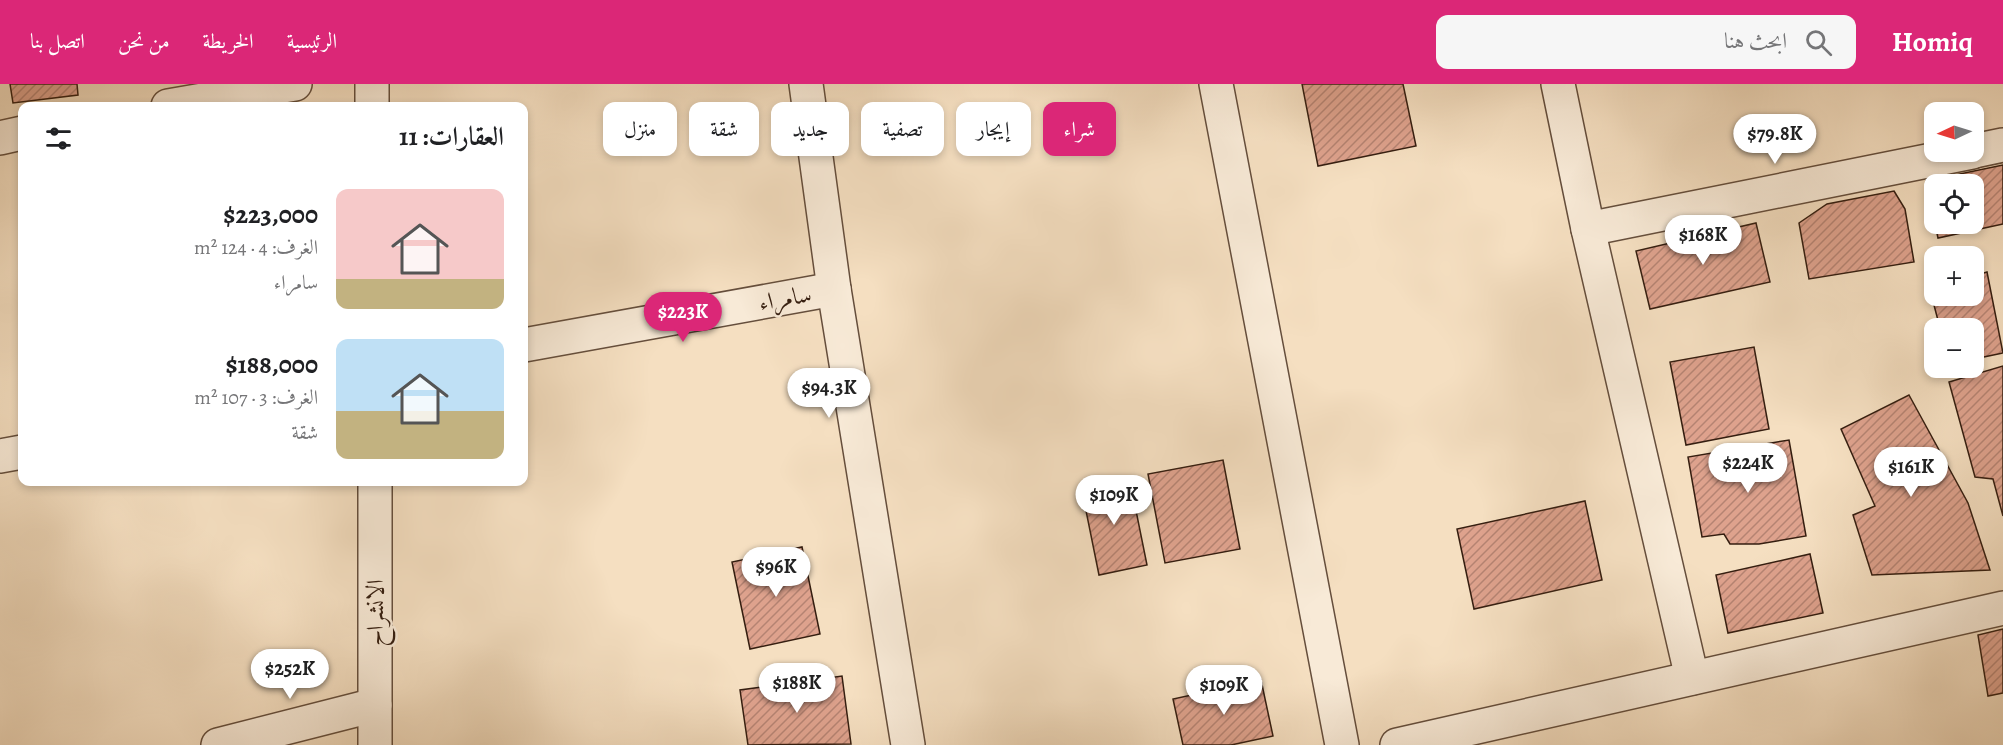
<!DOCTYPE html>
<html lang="ar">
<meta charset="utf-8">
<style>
:root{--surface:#fff;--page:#f6f6f6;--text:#202124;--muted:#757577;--accent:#db2777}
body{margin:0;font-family:Alegreya,Amiri,serif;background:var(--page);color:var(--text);direction:rtl;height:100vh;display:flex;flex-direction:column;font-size:22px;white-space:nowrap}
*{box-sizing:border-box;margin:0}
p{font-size:20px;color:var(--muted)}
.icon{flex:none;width:33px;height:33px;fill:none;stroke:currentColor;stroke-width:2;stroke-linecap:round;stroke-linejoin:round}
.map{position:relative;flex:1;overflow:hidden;direction:ltr}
.details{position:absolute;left:18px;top:18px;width:510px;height:384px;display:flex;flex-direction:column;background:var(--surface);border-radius:12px;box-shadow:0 3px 9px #0003;direction:rtl}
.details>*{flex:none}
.hud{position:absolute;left:546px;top:18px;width:570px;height:54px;direction:rtl;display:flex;gap:12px}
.needle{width:39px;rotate:266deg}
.buttons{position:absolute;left:1924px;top:18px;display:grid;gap:12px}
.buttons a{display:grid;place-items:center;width:60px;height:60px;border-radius:12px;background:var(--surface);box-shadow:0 3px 9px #0003;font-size:30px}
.price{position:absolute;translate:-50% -51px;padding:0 14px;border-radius:21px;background:#fff;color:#222;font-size:20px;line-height:39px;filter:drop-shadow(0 2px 3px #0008)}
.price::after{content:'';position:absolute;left:50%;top:36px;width:18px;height:14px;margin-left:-9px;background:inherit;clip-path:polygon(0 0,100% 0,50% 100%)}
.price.active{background:var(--accent);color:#fff}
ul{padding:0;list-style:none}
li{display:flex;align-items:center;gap:18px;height:150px;padding:0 24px}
li span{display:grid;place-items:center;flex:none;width:168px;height:120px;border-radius:12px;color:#555}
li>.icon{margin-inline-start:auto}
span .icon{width:72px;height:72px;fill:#fffc;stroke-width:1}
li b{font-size:26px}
h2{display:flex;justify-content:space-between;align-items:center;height:72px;padding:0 24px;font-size:26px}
.tag{padding:0 21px;border-radius:12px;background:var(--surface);box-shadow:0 3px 9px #0003;font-size:21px;line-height:54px}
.tag.active{background:var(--accent);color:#fff}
header{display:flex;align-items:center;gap:36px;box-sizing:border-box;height:84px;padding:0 30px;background:var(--accent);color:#fff}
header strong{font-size:28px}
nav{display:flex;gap:33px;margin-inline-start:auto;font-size:21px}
.search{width:420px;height:54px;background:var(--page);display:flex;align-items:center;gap:15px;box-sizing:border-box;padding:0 21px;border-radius:12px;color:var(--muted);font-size:22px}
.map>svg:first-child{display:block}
.building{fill:url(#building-hatch);stroke:#351e10;stroke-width:1.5;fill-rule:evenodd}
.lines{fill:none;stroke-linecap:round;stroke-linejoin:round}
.minor-casing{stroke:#654e3c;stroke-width:36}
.minor{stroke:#f8ead7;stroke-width:33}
.labels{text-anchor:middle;stroke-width:5;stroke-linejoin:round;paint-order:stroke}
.street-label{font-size:24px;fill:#351e10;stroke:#f8ead7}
</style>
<header>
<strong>Homiq</strong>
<div class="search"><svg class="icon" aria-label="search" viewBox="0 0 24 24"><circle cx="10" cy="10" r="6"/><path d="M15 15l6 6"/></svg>ابحث هنا</div>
<nav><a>الرئيسية</a><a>الخريطة</a><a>من نحن</a><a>اتصل بنا</a></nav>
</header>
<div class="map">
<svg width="2003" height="661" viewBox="0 0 2003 661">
<defs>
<pattern id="building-hatch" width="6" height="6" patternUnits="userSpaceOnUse" patternTransform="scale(1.5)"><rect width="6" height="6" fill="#dea28d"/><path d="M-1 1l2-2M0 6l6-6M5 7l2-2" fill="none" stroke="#b58372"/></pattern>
</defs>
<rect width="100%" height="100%" fill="#f5dfc1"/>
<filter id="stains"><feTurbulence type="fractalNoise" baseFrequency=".00333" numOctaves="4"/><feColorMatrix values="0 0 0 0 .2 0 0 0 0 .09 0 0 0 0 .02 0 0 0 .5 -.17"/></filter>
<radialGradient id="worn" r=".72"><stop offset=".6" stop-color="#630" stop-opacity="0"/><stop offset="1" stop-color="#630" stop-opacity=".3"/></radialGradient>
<g class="building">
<path d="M10,0H77L78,11L13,19Z"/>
<path d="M1302,0H1403L1416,62L1318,82Z"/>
<path d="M2003,81V140L1938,154L1926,97ZM1935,100H1974V140H1935Z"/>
<path d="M1894,107L1905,125L1914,178L1809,195L1799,139L1827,120Z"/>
<path d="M1756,139L1770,198L1650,225L1636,167Z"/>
<path d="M1987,188L2003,269L1974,275V244H1940L1929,202L1935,201V212H1974V192Z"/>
<path d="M1754,263L1769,345L1686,361L1670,278Z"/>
<path d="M2003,282V432L1993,395L1975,393L1949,298Z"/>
<path d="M1909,311L1968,419L1990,486L1872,491L1853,431L1875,422L1841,345Z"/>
<path d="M1789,356L1806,452L1759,460H1730L1724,450L1702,453L1688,373Z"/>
<path d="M1223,376L1240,465L1165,479L1148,390Z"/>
<path d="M1129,392L1147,481L1099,491L1081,402Z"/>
<path d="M1585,417L1602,496L1474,525L1457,445Z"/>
<path d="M802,463L820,550L750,565L732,478Z"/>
<path d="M1810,470L1823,529L1728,549L1716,491Z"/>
<path d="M2003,545V609L1988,612L1978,551Z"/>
<path d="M842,592L851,660L748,661L740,606Z"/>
<path d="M1261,596L1273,652L1231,661H1183L1173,615Z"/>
</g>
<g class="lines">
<defs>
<g id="minor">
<path d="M372,0V22"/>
<path d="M806,0L834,205L908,661"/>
<path d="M1216,0L1342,661"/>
<path d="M1558,0L1588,145L1692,594"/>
<path d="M168,22L295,0"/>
<path d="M0,54L22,49"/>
<path d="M1974,67L2003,61"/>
<path d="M1588,145L1972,68"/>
<path d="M524,261L834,205"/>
<path d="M0,372L22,368"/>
<path d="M375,398V661"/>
<path d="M218,661L375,621"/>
<path d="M1397,661L2003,524"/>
</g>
</defs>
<use href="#minor" class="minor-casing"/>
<use href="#minor" class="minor"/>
</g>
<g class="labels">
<g class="street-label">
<text transform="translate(785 214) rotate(-10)" y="8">سامراء</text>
<text transform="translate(375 529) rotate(-90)" y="8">الانشراح</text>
</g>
</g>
<rect width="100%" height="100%" filter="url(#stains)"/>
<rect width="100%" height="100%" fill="url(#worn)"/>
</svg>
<div class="buttons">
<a><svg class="needle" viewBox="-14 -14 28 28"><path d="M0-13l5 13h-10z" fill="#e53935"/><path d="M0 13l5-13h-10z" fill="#757577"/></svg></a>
<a><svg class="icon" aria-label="locate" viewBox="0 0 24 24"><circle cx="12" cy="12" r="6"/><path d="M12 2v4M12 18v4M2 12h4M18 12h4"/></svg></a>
<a>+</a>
<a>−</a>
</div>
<b class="price" style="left:1775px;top:81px">$79.8K</b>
<b class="price" style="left:1703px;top:182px">$168K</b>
<b class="price active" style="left:683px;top:259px">$223K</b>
<b class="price" style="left:829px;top:335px">$94.3K</b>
<b class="price" style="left:1748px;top:410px">$224K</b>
<b class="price" style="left:1911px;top:414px">$161K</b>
<b class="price" style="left:1114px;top:442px">$109K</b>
<b class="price" style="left:776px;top:514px">$96K</b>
<b class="price" style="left:290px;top:616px">$252K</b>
<b class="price" style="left:797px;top:630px">$188K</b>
<b class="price" style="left:1224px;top:632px">$109K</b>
<div class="hud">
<a class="tag active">شراء</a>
<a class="tag">إيجار</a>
<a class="tag">تصفية</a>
<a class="tag">جديد</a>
<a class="tag">شقة</a>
<a class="tag">منزل</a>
</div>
<section class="details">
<h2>العقارات: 11<svg class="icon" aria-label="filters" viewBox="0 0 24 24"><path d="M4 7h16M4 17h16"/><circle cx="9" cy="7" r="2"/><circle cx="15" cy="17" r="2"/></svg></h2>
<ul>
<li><span style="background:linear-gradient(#f6c9c9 75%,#c2b280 0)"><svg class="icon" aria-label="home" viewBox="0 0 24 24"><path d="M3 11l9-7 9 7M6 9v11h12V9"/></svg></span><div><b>$223,000</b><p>الغرف: 4 · 124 m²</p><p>سامراء</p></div></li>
<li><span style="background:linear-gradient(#bfe0f5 60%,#c2b280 0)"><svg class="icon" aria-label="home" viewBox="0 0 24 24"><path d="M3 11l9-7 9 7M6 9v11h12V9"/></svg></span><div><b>$188,000</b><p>الغرف: 3 · 107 m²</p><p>شقة</p></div></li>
</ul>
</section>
</div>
